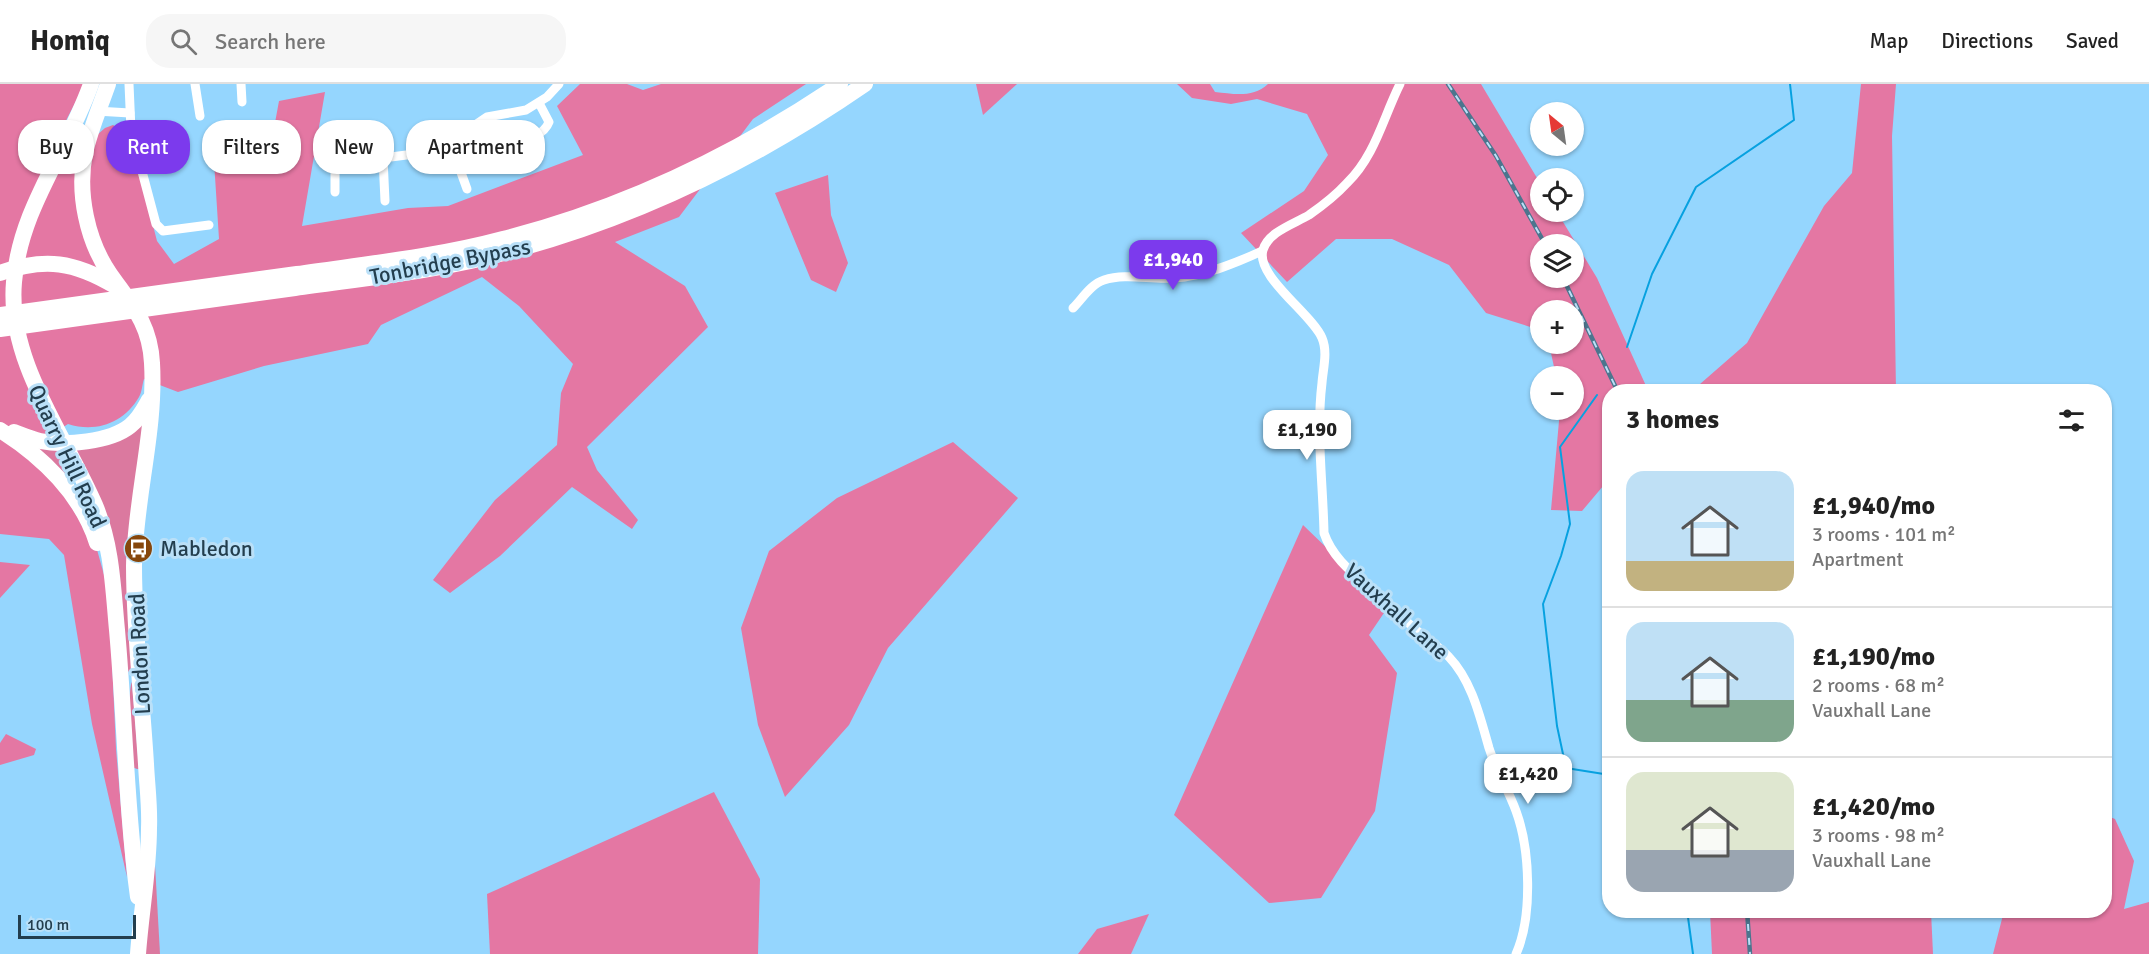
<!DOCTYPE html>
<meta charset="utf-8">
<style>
:root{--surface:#fff;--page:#f6f6f6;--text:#222;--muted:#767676;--line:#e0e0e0;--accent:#7c3aed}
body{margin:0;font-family:Signika,sans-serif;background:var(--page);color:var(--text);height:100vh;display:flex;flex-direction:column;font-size:22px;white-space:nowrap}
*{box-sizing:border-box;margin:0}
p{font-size:20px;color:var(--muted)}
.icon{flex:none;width:33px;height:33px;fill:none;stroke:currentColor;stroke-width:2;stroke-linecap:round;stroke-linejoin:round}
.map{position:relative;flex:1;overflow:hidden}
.drawer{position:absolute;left:1602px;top:300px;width:510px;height:534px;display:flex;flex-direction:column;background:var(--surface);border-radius:24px;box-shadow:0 2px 4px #0004}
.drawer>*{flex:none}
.top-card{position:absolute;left:18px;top:36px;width:570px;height:54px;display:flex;gap:12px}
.needle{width:39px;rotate:331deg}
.buttons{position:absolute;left:1530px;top:18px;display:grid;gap:12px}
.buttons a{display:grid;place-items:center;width:54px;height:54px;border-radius:50%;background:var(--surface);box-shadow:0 2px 4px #0004;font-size:30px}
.scale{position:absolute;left:18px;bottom:15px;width:118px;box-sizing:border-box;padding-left:6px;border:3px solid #233e4e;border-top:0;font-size:16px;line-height:21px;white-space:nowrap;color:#233e4e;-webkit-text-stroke:4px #bae0f8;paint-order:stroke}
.price{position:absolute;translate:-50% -51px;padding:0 14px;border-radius:12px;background:#fff;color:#222;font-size:20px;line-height:39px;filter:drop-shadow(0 2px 3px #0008)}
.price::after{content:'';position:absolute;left:50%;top:36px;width:18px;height:14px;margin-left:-9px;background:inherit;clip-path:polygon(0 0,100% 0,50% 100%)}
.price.selected{background:var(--accent);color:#fff}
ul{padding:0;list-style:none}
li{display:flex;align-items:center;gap:18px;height:150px;padding:0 24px}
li+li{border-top:2px solid var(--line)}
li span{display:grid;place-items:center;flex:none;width:168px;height:120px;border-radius:18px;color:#555}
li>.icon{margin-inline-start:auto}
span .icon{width:72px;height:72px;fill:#fffc;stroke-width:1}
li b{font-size:26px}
h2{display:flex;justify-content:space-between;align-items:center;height:72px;padding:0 24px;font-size:26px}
.tag{padding:0 21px;border-radius:24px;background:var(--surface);box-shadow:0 2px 4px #0004;font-size:21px;line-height:54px}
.tag.selected{background:var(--accent);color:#fff}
header{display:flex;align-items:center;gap:36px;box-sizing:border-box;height:84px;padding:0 30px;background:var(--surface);border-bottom:2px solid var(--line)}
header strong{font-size:28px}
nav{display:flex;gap:33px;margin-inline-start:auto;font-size:21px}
.search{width:420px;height:54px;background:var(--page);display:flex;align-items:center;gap:15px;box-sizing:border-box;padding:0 21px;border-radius:24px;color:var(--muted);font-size:22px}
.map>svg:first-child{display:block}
.green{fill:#db799f}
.forest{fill:#e477a3;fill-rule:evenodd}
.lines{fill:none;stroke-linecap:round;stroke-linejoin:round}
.stream{stroke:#07a1e0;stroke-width:2}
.street{stroke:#fff;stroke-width:9}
.highway{stroke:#fff;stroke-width:16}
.rail-casing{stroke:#4c758e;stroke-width:4.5}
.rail{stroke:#bae0f8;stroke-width:2;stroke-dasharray:7;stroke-linecap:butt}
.labels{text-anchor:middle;stroke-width:6;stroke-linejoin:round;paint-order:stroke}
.street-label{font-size:22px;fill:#233e4e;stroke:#bae0f8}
.poi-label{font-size:22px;fill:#233e4e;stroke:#bae0f8;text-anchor:start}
</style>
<header>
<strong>Homiq</strong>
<div class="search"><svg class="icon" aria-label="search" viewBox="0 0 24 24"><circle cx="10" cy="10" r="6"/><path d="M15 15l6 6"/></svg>Search here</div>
<nav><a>Map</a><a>Directions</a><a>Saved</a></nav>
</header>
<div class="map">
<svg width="2149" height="870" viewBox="0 0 2149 870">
<rect width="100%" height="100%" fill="#95d6fe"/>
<g class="green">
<path d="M143,332L131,590L125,584L118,509L70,361Z"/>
<path d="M32,358L60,360L75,397L71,399Z"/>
<path d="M132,598L139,685H137L132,683C131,668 127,607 132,598Z"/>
<path d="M150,691L160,870H144Z"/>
</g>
<g class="forest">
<path d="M0,0H85L60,48L56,63L81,65L105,44L113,41L130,52L157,157L174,180L219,155L214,77L272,55L279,17L325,8L302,142L408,124L448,122L583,71L557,22L580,0H627L643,6L661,0H806L753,35L679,133L615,158L685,202L708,243L587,363L597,386L638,436L632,445L572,403L500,472L450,509L433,496L495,416L557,361L561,309L573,280L519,222L482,193L381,241L368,260L264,282L178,308L144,295C142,301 142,308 139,313C124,339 96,349 68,340C47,354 45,352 21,344L96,462L106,498L111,554L116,665L127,793L92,640L64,471L49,455L0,450Z"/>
<path d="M976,0H1017L983,31Z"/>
<path d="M1177,0H1210L1215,8C1234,10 1253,14 1268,0H1481L1540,99V128H1557L1597,194L1647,304L1646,307L1610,308L1609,395L1582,427L1551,426L1560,326H1574V292H1556L1549,260H1574V226H1540V246L1486,229L1449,181L1392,155H1336L1287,198L1241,149L1304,107L1328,71L1307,30L1257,15L1231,20L1192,14ZM1540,160H1574V194H1540Z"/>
<path d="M1861,0H1896L1892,52L1896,307H1692L1747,259L1824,122L1852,89Z"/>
<path d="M828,91L831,131L848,179L836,208L811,196L775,109Z"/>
<path d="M953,358L1018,414L888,564L849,641L785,713L758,641L741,544L769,467L837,414Z"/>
<path d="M1303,441L1388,523L1369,551L1397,589L1375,727L1321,814L1269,819L1174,731Z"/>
<path d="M0,478L30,481L0,514Z"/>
<path d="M6,650L36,665L34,671L0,681V659Z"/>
<path d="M714,708L760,795L758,870H490L487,810Z"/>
<path d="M2105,731L2115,735L2134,777L2124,825L2149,818V870H1993L2004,827L2104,826Z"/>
<path d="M1710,827H1931L1933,870H1712Z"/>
<path d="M1149,830L1131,870H1078L1097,845Z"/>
</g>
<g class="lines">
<g class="stream">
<path d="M1627,263L1652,190L1696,103L1794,36L1790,0"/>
<path d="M1597,311L1560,363L1570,440L1561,472L1543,520L1557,642L1566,684L1610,691"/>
<path d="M1687,826L1693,870"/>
</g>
<g class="street">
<path d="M129,0L131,46L156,140L163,147L209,141"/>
<path d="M195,0L200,32"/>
<path d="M241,0L242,18"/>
<path d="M1400,0C1383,34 1375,72 1347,99C1336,111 1322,122 1309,131C1294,140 1268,148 1263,166C1255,192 1312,230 1322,254C1328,268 1323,285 1322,299C1316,349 1323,399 1324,449C1333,476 1357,492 1377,510C1390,520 1401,533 1414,544C1425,554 1439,562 1449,573C1472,597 1480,633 1489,664C1496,686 1508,705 1516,727C1530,765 1533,832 1516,870"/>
<path d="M96,27L130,29"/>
<path d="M450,58L467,105"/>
<path d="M506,60C521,56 543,54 549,38L539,19"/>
<path d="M383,74L385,117"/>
<path d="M335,108V76L383,74L422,69L450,58L487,33L526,26L547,13L559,0"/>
<path d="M1073,224C1082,215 1091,200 1104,196C1126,189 1151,196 1174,194C1204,192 1234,180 1262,167"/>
</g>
<g class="highway">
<path d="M91,0C67,68 20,124 14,198C7,277 65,351 95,421C112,461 113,504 117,546C125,635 126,725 138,813"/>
<path d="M108,0C100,23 90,46 85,69C77,109 87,157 110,190C131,220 150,239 152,279C156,347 135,414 134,482C134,548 142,614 146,680C147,701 150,723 149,744C149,786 141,828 138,870"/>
<path d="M0,189C45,173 75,178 115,202"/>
<path d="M0,231C99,218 198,204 297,190C366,180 436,173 503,155C624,124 737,70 840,0"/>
<path d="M0,245C98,232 196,218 295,204C365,194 438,187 507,168C636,134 755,76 865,0"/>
<path d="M0,346C42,372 82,411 97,459"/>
<path d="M14,348C22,351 31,355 40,357C65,362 110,358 130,342C139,335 144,325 149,316"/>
</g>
<defs>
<g id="rail">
<path d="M1448,0L1496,72L1545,160"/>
<path d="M1563,194L1618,308"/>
<path d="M1747,826L1750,870"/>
</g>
</defs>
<use href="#rail" class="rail-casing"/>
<use href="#rail" class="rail"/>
</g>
<defs>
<symbol id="bus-disc" viewBox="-11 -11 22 22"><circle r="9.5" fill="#86470c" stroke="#bae0f8"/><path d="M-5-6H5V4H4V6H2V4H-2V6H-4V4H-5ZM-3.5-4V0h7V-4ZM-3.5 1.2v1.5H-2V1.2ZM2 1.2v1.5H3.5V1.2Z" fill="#fff"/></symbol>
</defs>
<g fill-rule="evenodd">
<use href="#bus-disc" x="122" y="448" width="33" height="33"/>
</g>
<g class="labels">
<g class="street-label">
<text transform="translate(450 177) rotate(-11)" y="8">Tonbridge Bypass</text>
<text transform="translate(68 372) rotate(65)" y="8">Quarry Hill Road</text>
<text transform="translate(1397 527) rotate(42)" y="8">Vauxhall Lane</text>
<text transform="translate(139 570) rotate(-93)" y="8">London Road</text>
</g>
<g class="poi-label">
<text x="160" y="472">Mabledon</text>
</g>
</g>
</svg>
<div class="buttons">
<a><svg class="needle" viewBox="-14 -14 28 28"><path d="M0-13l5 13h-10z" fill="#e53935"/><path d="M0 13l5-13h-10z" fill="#767676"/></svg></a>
<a><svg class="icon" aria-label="locate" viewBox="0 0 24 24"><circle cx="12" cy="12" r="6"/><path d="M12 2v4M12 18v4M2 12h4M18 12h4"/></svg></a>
<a><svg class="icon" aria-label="layers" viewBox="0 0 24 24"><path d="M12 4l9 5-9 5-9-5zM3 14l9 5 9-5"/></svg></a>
<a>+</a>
<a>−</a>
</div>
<div class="scale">100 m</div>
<b class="price selected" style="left:1173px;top:207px">£1,940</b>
<b class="price" style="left:1307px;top:377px">£1,190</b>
<b class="price" style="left:1528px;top:721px">£1,420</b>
<div class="top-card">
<a class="tag">Buy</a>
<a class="tag selected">Rent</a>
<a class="tag">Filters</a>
<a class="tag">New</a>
<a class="tag">Apartment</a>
</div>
<section class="drawer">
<h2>3 homes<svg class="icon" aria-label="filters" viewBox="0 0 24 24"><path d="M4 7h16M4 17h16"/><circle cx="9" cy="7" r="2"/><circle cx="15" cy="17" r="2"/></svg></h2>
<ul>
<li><span style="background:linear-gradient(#bfe0f5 75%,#c2b280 0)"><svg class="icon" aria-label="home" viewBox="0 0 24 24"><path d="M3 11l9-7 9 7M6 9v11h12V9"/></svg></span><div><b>£1,940/mo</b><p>3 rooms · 101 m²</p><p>Apartment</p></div></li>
<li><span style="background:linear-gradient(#bfe0f5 65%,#7fa58c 0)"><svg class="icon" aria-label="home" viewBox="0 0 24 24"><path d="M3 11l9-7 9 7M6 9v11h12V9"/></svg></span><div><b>£1,190/mo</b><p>2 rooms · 68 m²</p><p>Vauxhall Lane</p></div></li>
<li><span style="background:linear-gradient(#dfe7d0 65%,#9aa5b1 0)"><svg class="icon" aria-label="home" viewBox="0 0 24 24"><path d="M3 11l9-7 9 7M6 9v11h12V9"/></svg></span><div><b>£1,420/mo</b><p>3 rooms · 98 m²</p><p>Vauxhall Lane</p></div></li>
</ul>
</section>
</div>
